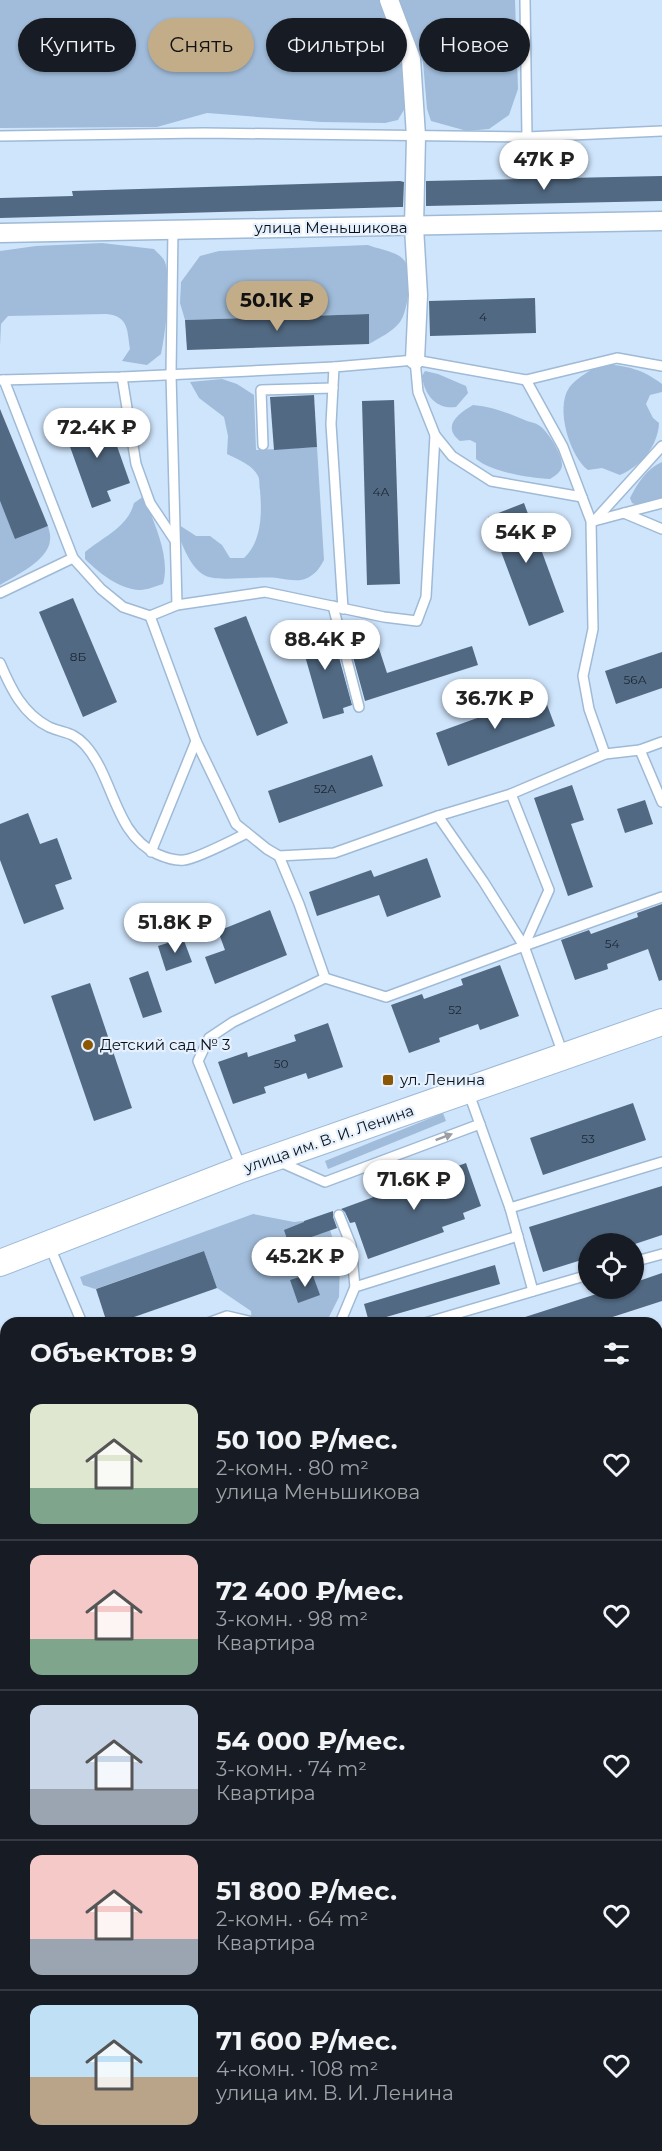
<!DOCTYPE html>
<html lang="ru">
<meta charset="utf-8">
<style>
:root{--surface:#171b24;--page:#242831;--text:#f1f3f6;--muted:#9ea1a6;--line:#363941;--accent:#c3ad89}
body{margin:0;font-family:Montserrat,sans-serif;background:var(--page);color:var(--text);height:100vh;display:flex;flex-direction:column;font-size:22px;white-space:nowrap}
*{box-sizing:border-box;margin:0}
p{font-size:20px;color:var(--muted)}
.icon{flex:none;width:33px;height:33px;fill:none;stroke:currentColor;stroke-width:2;stroke-linecap:round;stroke-linejoin:round}
.map{position:relative;flex:1;overflow:hidden}
.drawer{position:absolute;left:0px;top:1317px;width:663px;height:834px;display:flex;flex-direction:column;background:var(--surface);border-radius:18px 18px 0 0;box-shadow:0 2px 4px #0004}
.drawer>*{flex:none}
.banner{position:absolute;left:18px;top:18px;width:627px;height:54px;display:flex;gap:12px}
.fabs{position:absolute;left:578px;top:1233px;display:grid;gap:12px}
.fabs a{display:grid;place-items:center;width:66px;height:66px;border-radius:50%;background:var(--surface);box-shadow:0 2px 4px #0004;font-size:30px}
.price{position:absolute;translate:-50% -51px;padding:0 14px;border-radius:21px;background:#fff;color:#222;font-size:20px;line-height:39px;filter:drop-shadow(0 2px 3px #0008)}
.price::after{content:'';position:absolute;left:50%;top:36px;width:18px;height:14px;margin-left:-9px;background:inherit;clip-path:polygon(0 0,100% 0,50% 100%)}
.price.active{background:var(--accent);color:#111}
ul{padding:0;list-style:none}
li{display:flex;align-items:center;gap:18px;height:150px;padding:0 30px}
li+li{border-top:2px solid var(--line)}
li span{display:grid;place-items:center;flex:none;width:168px;height:120px;border-radius:12px;color:#555}
li>.icon{margin-inline-start:auto}
span .icon{width:72px;height:72px;fill:#fffc;stroke-width:1}
li b{font-size:26px}
h2{display:flex;justify-content:space-between;align-items:center;height:72px;padding:0 30px;font-size:26px}
.pill{padding:0 21px;border-radius:27px;background:var(--surface);box-shadow:0 2px 4px #0004;font-size:21px;line-height:54px}
.pill.active{background:var(--accent);color:#111}
.map>svg:first-child{display:block}
.green{fill:#a0bcda}
.building{fill:#516982}
.lines{fill:none;stroke-linecap:round;stroke-linejoin:round}
.lane-casing{stroke:#9fbad6;stroke-width:12}
.street-casing{stroke:#9fbad6;stroke-width:21}
.secondary-casing{stroke:#9fbad6;stroke-width:28}
.lane{stroke:#fff;stroke-width:9}
.street{stroke:#fff;stroke-width:18}
.secondary{stroke:#fff;stroke-width:26}
.oneway{fill:#9b9fa3}
.poi-dot{fill:#8b5704;stroke:#e6f1fd;stroke-width:2}
.labels{text-anchor:middle;stroke-width:4.5;stroke-linejoin:round;paint-order:stroke}
.number-label{font-size:12px;fill:#192633}
.street-label{font-size:15px;fill:#060f19;stroke:#e6f1fd}
.poi-label{font-size:15px;fill:#060f19;stroke:#e6f1fd;text-anchor:start}
</style>
<div class="map">
<svg width="662" height="2151" viewBox="0 0 662 2151">
<rect width="100%" height="100%" fill="#cfe5fc"/>
<g class="green">
<path d="M0,0H380C388,23 412,85 405,107C404,111 400,116 398,120L385,123L321,122L207,113L157,127L0,128Z"/>
<path d="M397,0H515L518,89L509,115L489,129L467,131L431,121L427,109L423,62Z"/>
<path d="M102,243L154,249C157,253 162,256 164,260C173,277 165,335 161,354L147,365L122,361L130,349C127,330 129,316 106,314L8,316L1,324L0,346V251L36,246Z"/>
<path d="M368,245C378,249 395,251 403,259C414,269 408,311 400,322C392,332 381,337 369,344L368,314L185,320L180,303L181,282L200,256L219,251Z"/>
<path d="M603,364C628,366 642,369 662,384V392L650,395L646,404L653,418L659,423C658,446 641,466 620,475L602,468L588,470C570,457 555,408 569,388C575,379 593,368 603,364Z"/>
<path d="M425,371L438,374L466,386L468,393L456,407C436,410 424,394 422,376Z"/>
<path d="M222,379L237,384L254,395L256,450L317,447L324,560C319,569 315,575 305,579C297,582 285,579 277,578C260,576 219,582 206,576C188,568 180,537 173,521L196,536H210L222,545L230,558H244C262,541 262,514 260,490C259,486 260,479 258,476C253,465 237,459 227,454L228,436L224,417L199,398L190,382Z"/>
<path d="M473,405C493,407 509,413 527,421C530,422 536,423 540,426C548,432 563,455 562,466C561,472 555,476 550,479C529,478 492,472 476,459V443L470,440L460,441C441,426 459,413 473,405Z"/>
<path d="M662,462V499L637,505L632,503L630,498C637,484 647,468 662,462Z"/>
<path d="M144,496C153,522 171,556 163,584C156,586 147,590 140,590C119,589 99,573 85,559V552C103,537 128,527 134,503Z"/>
<path d="M0,501L15,538L48,526C49,530 51,536 50,540C49,560 15,576 0,585Z"/>
<path d="M443,1113L446,1121L328,1169L325,1161Z"/>
<path d="M253,1214L294,1222L304,1221L310,1237L330,1230L340,1262L339,1297L326,1323H252L251,1311L217,1288L204,1251L95,1289L83,1285L80,1277Z"/>
<path d="M6,1328V1575L0,1577V1558L6,1556L0,1540V1341Z"/>
</g>
<g class="building">
<path d="M662,176V201L426,206V181Z"/>
<path d="M400,181L404,182L403,207H400L0,218V198L73,196L72,191Z"/>
<path d="M535,298L536,333L430,336L429,301Z"/>
<path d="M369,314V344L187,350L185,320Z"/>
<path d="M314,395L317,447L274,450L270,397Z"/>
<path d="M394,400L400,584L367,585L362,401Z"/>
<path d="M0,409L48,526L15,539L0,501Z"/>
<path d="M106,415L130,483L107,491L111,501L92,508L64,430Z"/>
<path d="M524,503L564,612L529,626L488,517Z"/>
<path d="M73,598L117,702L83,717L39,612Z"/>
<path d="M246,616L288,723L257,736L214,628Z"/>
<path d="M318,622L324,642L334,639L352,705L343,708L344,713L323,719L297,628Z"/>
<path d="M372,627L387,673L472,646L478,665L365,701L347,635Z"/>
<path d="M662,652V688L616,704L605,671Z"/>
<path d="M543,694L555,726L448,766L436,733Z"/>
<path d="M372,755L383,786L279,823L268,791Z"/>
<path d="M572,785L584,820L571,824L593,887L568,896L534,798Z"/>
<path d="M645,800L653,824L625,833L617,809Z"/>
<path d="M28,813L40,844L57,838L72,879L55,885L64,909L24,924L0,860V824Z"/>
<path d="M427,858L441,897L387,917L379,895L317,916L309,892L371,870L374,877Z"/>
<path d="M662,904V980L659,981L648,949L607,964L608,969L575,980L561,940L589,930L591,934L638,917L637,913Z"/>
<path d="M270,910L287,955L215,984L205,957L225,950L218,931Z"/>
<path d="M183,938L192,962L166,971L158,946Z"/>
<path d="M500,965L519,1016L480,1030L478,1024L439,1038L440,1042L409,1053L391,1005L422,994L424,999L463,985L461,979Z"/>
<path d="M148,971L162,1012L143,1018L129,978Z"/>
<path d="M90,983L132,1108L94,1121L51,996Z"/>
<path d="M328,1023L343,1067L308,1079L306,1073L264,1087L266,1093L233,1104L218,1062L247,1052L248,1057L296,1041L294,1035Z"/>
<path d="M633,1103L646,1140L543,1175L530,1138Z"/>
<path d="M466,1163L481,1206L463,1213L465,1219L442,1227L444,1232L368,1259L355,1222L350,1223L345,1212L341,1209Z"/>
<path d="M662,1186V1235L635,1244H588V1258L543,1272L529,1227Z"/>
<path d="M333,1211V1217L337,1228L289,1245L284,1230L304,1222V1221Z"/>
<path d="M204,1251L217,1288L117,1323H107L96,1289Z"/>
<path d="M495,1265L500,1284L369,1322L364,1304Z"/>
<path d="M312,1273L320,1295L298,1303L290,1280Z"/>
<path d="M662,1273V1301L594,1323H520L519,1319L615,1288H633V1283Z"/>
</g>
<g class="lines">
<defs>
<g id="lane">
<path d="M525,0L527,137"/>
<path d="M0,136L204,133L527,137L662,131"/>
<path d="M173,229L171,374L177,605"/>
<path d="M415,360L418,392L435,435L452,456L491,481L582,497"/>
<path d="M122,377L136,464L150,503L174,539"/>
<path d="M0,380L122,377L334,367"/>
<path d="M4,380L73,558L101,589L123,607L150,616"/>
<path d="M526,380L563,447L591,521L593,629L583,676L589,709L605,754"/>
<path d="M435,435L426,597L417,621L384,617L265,592L177,605L150,616L196,741L236,824L267,849L279,856L334,853L438,816L483,881L524,946L563,1054"/>
<path d="M263,445L261,390L333,388"/>
<path d="M624,513L662,503"/>
<path d="M595,520L662,446"/>
<path d="M594,521L624,513L662,529"/>
<path d="M0,593L73,558"/>
<path d="M333,606L359,707"/>
<path d="M343,609L331,424L334,367L415,360L526,380L617,358L662,366"/>
<path d="M0,663C11,689 23,714 49,727C65,734 72,731 85,745C114,777 114,834 157,854C166,858 174,861 184,860C196,859 233,840 247,833"/>
<path d="M640,750L662,802"/>
<path d="M511,794L549,890L524,946"/>
<path d="M438,816L511,794L605,754L640,750L662,742"/>
<path d="M151,852L196,741"/>
<path d="M279,856L299,904L325,978"/>
<path d="M468,1091L510,1208L533,1291"/>
<path d="M280,1162L325,1182L480,1124"/>
<path d="M241,1167L198,1061L209,1038L233,1022L325,978L386,997L524,946L662,897"/>
<path d="M510,1208L662,1162"/>
<path d="M339,1215L351,1245L355,1287"/>
<path d="M50,1247L82,1323"/>
<path d="M633,1262L662,1254"/>
<path d="M208,1323L227,1316L257,1323"/>
<path d="M340,1323L355,1287L518,1236"/>
<path d="M425,1323L588,1275"/>
<path d="M657,1569L662,1568"/>
<path d="M0,1582L6,1579"/>
<path d="M0,1713L6,1728"/>
<path d="M657,1764L662,1776"/>
<path d="M657,1822L662,1817"/>
<path d="M657,1988L662,1986"/>
<path d="M0,2131L6,2128"/>
<path d="M148,2145L150,2151"/>
<path d="M362,2151L379,2145"/>
</g>
<g id="street">
<path d="M389,0L411,59L416,136L414,227L418,295L415,360"/>
<path d="M0,233L662,221"/>
<path d="M657,1446L662,1445"/>
<path d="M0,1656L6,1654"/>
<path d="M657,1915L662,1913"/>
</g>
<path id="secondary" d="M0,1263L242,1169L662,1022"/>
</defs>
<use href="#lane" class="lane-casing"/>
<use href="#street" class="street-casing"/>
<use href="#secondary" class="secondary-casing"/>
<use href="#lane" class="lane"/>
<use href="#street" class="street"/>
<use href="#secondary" class="secondary"/>
</g>
<defs><path id="oneway-solid" d="M-6-.8H1V-3.2L6.5 0L1 3.2V.8H-6Z" transform="scale(1.5)"/></defs>
<use class="oneway" href="#oneway-solid" transform="translate(444 1137) rotate(-21)"/>
<g class="poi-dot">
<circle cx="88" cy="1045" r="6"/>
<rect x="382" y="1074" width="12" height="12" rx="3"/>
</g>
<g class="labels">
<g class="number-label">
<text x="483" y="321">4</text>
<text x="381" y="496">4А</text>
<text x="78" y="661">8Б</text>
<text x="635" y="684">56А</text>
<text x="325" y="793">52А</text>
<text x="612" y="948">54</text>
<text x="455" y="1014">52</text>
<text x="281" y="1068">50</text>
<text x="588" y="1143">53</text>
</g>
<g class="street-label">
<text x="331" y="233">улица Меньшикова</text>
<text transform="translate(329 1139) rotate(-19)" y="5">улица им. В. И. Ленина</text>
</g>
<g class="poi-label">
<text x="100" y="1050">Детский сад № 3</text>
<text x="400" y="1085">ул. Ленина</text>
</g>
</g>
</svg>
<div class="fabs">
<a><svg class="icon" aria-label="locate" viewBox="0 0 24 24"><circle cx="12" cy="12" r="6"/><path d="M12 2v4M12 18v4M2 12h4M18 12h4"/></svg></a>
</div>
<b class="price" style="left:544px;top:191px">47K ₽</b>
<b class="price active" style="left:277px;top:332px">50.1K ₽</b>
<b class="price" style="left:97px;top:459px">72.4K ₽</b>
<b class="price" style="left:526px;top:564px">54K ₽</b>
<b class="price" style="left:325px;top:671px">88.4K ₽</b>
<b class="price" style="left:495px;top:730px">36.7K ₽</b>
<b class="price" style="left:175px;top:954px">51.8K ₽</b>
<b class="price" style="left:414px;top:1211px">71.6K ₽</b>
<b class="price" style="left:305px;top:1288px">45.2K ₽</b>
<div class="banner">
<a class="pill">Купить</a>
<a class="pill active">Снять</a>
<a class="pill">Фильтры</a>
<a class="pill">Новое</a>
</div>
<section class="drawer">
<h2>Объектов: 9<svg class="icon" aria-label="filters" viewBox="0 0 24 24"><path d="M4 7h16M4 17h16"/><circle cx="9" cy="7" r="2"/><circle cx="15" cy="17" r="2"/></svg></h2>
<ul>
<li><span style="background:linear-gradient(#dfe7d0 70%,#7fa58c 0)"><svg class="icon" aria-label="home" viewBox="0 0 24 24"><path d="M3 11l9-7 9 7M6 9v11h12V9"/></svg></span><div><b>50 100 ₽/мес.</b><p>2-комн. · 80 m²</p><p>улица Меньшикова</p></div><svg class="icon" aria-label="heart" viewBox="0 0 24 24"><path d="M12 20l-8-8c-3-5 5-10 8-4 3-6 11-1 8 4z"/></svg></li>
<li><span style="background:linear-gradient(#f6c9c9 70%,#7fa58c 0)"><svg class="icon" aria-label="home" viewBox="0 0 24 24"><path d="M3 11l9-7 9 7M6 9v11h12V9"/></svg></span><div><b>72 400 ₽/мес.</b><p>3-комн. · 98 m²</p><p>Квартира</p></div><svg class="icon" aria-label="heart" viewBox="0 0 24 24"><path d="M12 20l-8-8c-3-5 5-10 8-4 3-6 11-1 8 4z"/></svg></li>
<li><span style="background:linear-gradient(#c9d6e8 70%,#9aa5b1 0)"><svg class="icon" aria-label="home" viewBox="0 0 24 24"><path d="M3 11l9-7 9 7M6 9v11h12V9"/></svg></span><div><b>54 000 ₽/мес.</b><p>3-комн. · 74 m²</p><p>Квартира</p></div><svg class="icon" aria-label="heart" viewBox="0 0 24 24"><path d="M12 20l-8-8c-3-5 5-10 8-4 3-6 11-1 8 4z"/></svg></li>
<li><span style="background:linear-gradient(#f6c9c9 70%,#9aa5b1 0)"><svg class="icon" aria-label="home" viewBox="0 0 24 24"><path d="M3 11l9-7 9 7M6 9v11h12V9"/></svg></span><div><b>51 800 ₽/мес.</b><p>2-комн. · 64 m²</p><p>Квартира</p></div><svg class="icon" aria-label="heart" viewBox="0 0 24 24"><path d="M12 20l-8-8c-3-5 5-10 8-4 3-6 11-1 8 4z"/></svg></li>
<li><span style="background:linear-gradient(#bfe0f5 60%,#b9a48a 0)"><svg class="icon" aria-label="home" viewBox="0 0 24 24"><path d="M3 11l9-7 9 7M6 9v11h12V9"/></svg></span><div><b>71 600 ₽/мес.</b><p>4-комн. · 108 m²</p><p>улица им. В. И. Ленина</p></div><svg class="icon" aria-label="heart" viewBox="0 0 24 24"><path d="M12 20l-8-8c-3-5 5-10 8-4 3-6 11-1 8 4z"/></svg></li>
</ul>
</section>
</div>
